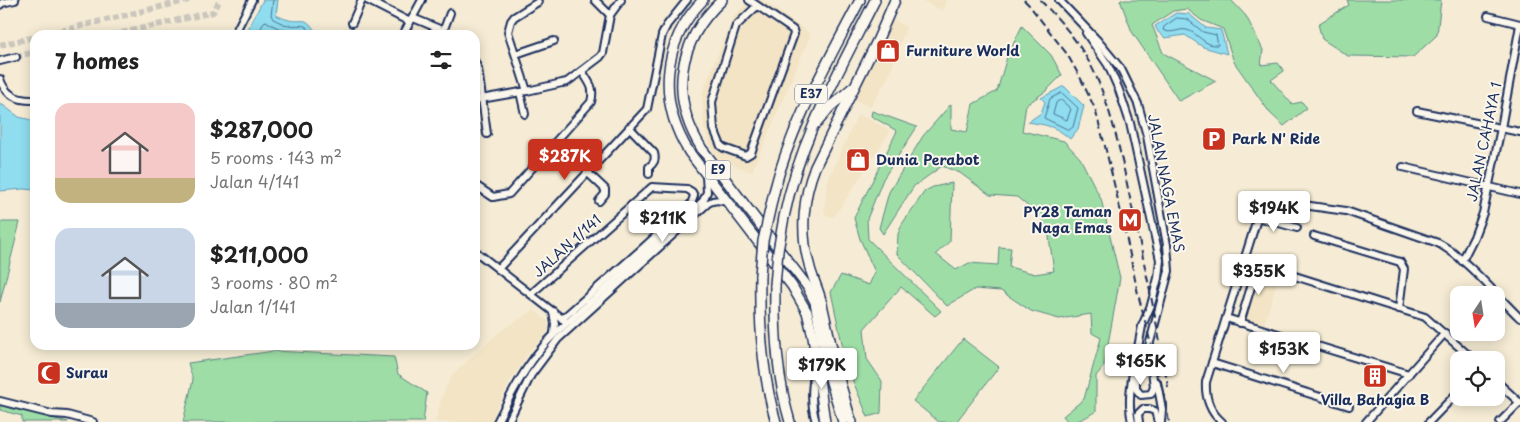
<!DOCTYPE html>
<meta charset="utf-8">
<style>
:root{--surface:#fff;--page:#f6f6f6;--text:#222;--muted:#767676;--accent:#c8321e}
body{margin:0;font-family:"Playpen Sans",sans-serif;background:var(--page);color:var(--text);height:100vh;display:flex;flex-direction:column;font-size:19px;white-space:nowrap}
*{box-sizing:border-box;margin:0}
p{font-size:16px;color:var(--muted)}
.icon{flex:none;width:28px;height:28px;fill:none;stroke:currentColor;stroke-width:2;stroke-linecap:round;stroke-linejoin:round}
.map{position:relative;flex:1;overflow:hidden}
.panel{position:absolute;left:30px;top:30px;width:450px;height:320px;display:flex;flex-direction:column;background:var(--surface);border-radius:15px;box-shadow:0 2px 12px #0003}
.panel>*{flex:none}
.needle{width:32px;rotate:192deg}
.tools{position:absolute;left:1450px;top:286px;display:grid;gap:10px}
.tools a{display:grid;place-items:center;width:55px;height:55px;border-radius:10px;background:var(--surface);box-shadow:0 2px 12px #0003;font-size:25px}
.price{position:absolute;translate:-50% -42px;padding:0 11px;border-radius:5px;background:#fff;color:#222;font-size:16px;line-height:32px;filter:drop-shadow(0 1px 2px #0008)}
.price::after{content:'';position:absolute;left:50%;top:30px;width:15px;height:11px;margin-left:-8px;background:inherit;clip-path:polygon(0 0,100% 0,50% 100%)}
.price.active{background:var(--accent);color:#fff}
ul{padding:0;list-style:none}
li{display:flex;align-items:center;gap:15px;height:125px;padding:0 25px}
li span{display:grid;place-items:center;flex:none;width:140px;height:100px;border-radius:15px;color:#555}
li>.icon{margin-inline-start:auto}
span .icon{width:60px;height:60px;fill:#fffc;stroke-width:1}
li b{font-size:21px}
h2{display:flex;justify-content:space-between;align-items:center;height:60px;padding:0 25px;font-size:21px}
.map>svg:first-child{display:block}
.built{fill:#f2e4c5}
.green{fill:#9edea6;stroke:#5c8682}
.water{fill:#90ddef;stroke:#6197b5}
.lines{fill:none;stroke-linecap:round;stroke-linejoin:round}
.shore{stroke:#4a7598;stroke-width:1}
.minor-tunnel{stroke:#cac6bd;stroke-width:6;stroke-dasharray:6 3;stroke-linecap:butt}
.minor-casing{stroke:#1b2f5e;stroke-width:10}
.highway-casing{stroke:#1b2f5e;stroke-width:12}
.minor{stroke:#fbf7ec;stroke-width:6}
.highway{stroke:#fbf7ec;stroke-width:9}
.rail{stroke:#1b2f5e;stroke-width:2;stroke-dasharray:8 4;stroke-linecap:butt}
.highway-bridge-casing{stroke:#1b2f5e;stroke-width:12;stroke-linecap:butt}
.highway-bridge{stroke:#fbf7ec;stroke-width:9}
.labels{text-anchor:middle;stroke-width:4;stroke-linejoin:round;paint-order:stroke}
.shield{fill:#fbf7ec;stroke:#5e6b89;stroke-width:1}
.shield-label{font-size:12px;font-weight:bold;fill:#1b2f5e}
.poi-label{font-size:14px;font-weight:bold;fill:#1b2f5e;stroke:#fbf7ec;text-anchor:start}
.street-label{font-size:14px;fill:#1b2f5e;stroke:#fbf7ec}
</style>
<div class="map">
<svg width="1520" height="422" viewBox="0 0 1520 422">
<rect width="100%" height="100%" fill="#f6ecd5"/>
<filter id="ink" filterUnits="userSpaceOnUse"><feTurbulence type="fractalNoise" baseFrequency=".02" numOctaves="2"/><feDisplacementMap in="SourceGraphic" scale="10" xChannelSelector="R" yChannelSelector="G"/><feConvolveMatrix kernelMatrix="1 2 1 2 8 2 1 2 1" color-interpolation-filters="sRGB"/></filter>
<g filter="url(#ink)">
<g class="built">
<path d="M750,0H762L811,34L752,172L716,159L704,128L702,93L734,16Z"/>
<path d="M921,0H946L943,11Z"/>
<path d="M891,18L906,27L889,76L870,107L853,99Z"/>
<path d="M858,114L887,128L889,129V133L834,217H830L826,215L824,210L828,180Z"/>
<path d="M1259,266L1280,273L1263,328L1243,322Z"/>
<path d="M534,310L548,321V331L529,352L510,381L490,422H435L442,396L452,375L499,332Z"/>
</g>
<g class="green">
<path d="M1120,0H1231L1246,16L1263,50L1261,65L1278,63L1284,71L1271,80L1292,104L1302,102L1307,108L1284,126L1270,113L1234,62L1223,29L1201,20L1187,9L1173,11L1152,25L1163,53L1216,81L1179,101L1132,32Z"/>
<path d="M1347,0H1441L1437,35L1413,57L1348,56L1322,39L1318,24L1349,5Z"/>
<path d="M1022,26L1051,55L1062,75L1046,91L1026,105L1022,131L1064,141L1080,158L1101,199L1120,278L1104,366L1096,376V411C1087,417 1079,422 1068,422L1063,416L1084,399L1101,338L1092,333L1091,314L1059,319L1031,311L1001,291L975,289L947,306L897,254L898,234L902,224L925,191L933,187L952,183L950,241L936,254L956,270L969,263L998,265L999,247L1011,248L1009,267L1035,274L1054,271L1049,237L1043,219L1017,197L990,195L960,173L942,166L914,186L883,234L879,228L889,192L923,136L951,104V129L967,132L973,104L997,91L1007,57Z"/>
<path d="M872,111L917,127L883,179L867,219L868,239L941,311L935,316L901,287L864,329L867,359L882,381L881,413L868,417L847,367L831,292L841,275L869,285L875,272L860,239L854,218L897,131L871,116Z"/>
<path d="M0,222H20L0,302Z"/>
<path d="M963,339L999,367L956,422H939L913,401Z"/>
<path d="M274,351L394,357L398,374L427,393L423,422H183L193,380L188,363Z"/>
<path d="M0,405L68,422H22V416L0,410Z"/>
</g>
<g class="water">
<path d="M263,0H278L276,15C280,17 285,19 289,20C303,23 305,15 315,31L314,35H245Z"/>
<path d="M1176,13L1189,14L1206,28L1221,30L1227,54L1203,47L1185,35L1165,38L1158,32L1155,26Z"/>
<path d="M1064,86L1084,106L1078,129L1070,139C1056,126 1046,125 1028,122L1041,113L1045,102L1041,98Z"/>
<path d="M0,103L19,117L35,121V190L23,189L0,191Z"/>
</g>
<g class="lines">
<g class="shore">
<path d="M273,0L271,15L273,19C278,21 284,25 289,25C299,27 308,21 310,35"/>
<path d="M1177,18L1187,19L1203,32L1216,35L1218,45C1205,47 1198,33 1187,30C1179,28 1171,35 1163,30L1164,27Z"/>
<path d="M258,35L264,22L266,21C277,29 287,32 301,31L303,35"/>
<path d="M1062,93L1078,108L1073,127L1069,130L1044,118L1050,99Z"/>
<path d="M1061,100L1071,109L1067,120L1053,114L1056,103Z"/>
</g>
<g class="minor-tunnel">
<path d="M43,35L189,0"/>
<path d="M113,35L213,12L220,0"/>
<path d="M0,45L35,37"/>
<path d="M16,57L35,52"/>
</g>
<defs>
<g id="minor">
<path d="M367,0L410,22"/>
<path d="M595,0L610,15"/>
<path d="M749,0L793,30L794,34L751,153L746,156L724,148L721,146L714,129L712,102L736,26L757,6"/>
<path d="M1059,0L1097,40L1121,69L1138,104L1147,136L1167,245L1169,271L1149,346L1154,387L1151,394L1141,395L1136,389V383L1137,350"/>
<path d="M0,5L2,3L15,0"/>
<path d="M1488,16L1520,24"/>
<path d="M413,18L442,30L444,29L450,13"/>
<path d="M352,23L362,0"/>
<path d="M1086,33L1108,65L1119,90L1130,123L1160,260L1158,278L1151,305L1142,326L1137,353"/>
<path d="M234,35L252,0"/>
<path d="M403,35L422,0"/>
<path d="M516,54L554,41"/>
<path d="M0,61L16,57"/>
<path d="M475,62L478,69L487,134"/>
<path d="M0,79C5,95 19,101 35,100"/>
<path d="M527,91L508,32L511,21L514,17L538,2"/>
<path d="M520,92L525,114"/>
<path d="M475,100L527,91L562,83L567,82L600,57L603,53L610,15L621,0"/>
<path d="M1417,111L1520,132"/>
<path d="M629,127L654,153C656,160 654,163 649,167V174"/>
<path d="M1403,167L1520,194"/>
<path d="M587,172L605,189V194L599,201"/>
<path d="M475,185L493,197L509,194L591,102C595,87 589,83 582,71"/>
<path d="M1257,217L1297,228"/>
<path d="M1314,236L1400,262L1404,269L1399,309"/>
<path d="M475,251L565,321"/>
<path d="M1244,260L1425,317L1474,360"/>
<path d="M1462,261L1474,237L1483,213L1501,128L1520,25"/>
<path d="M498,269L647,109L662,35L667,25L687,0"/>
<path d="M531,294L652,187L687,189L692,192L694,196L691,204L644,247L562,319"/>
<path d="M553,311L555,324L554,333"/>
<path d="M1226,318L1409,374"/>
<path d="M1240,323L1258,264"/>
<path d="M1212,363L1349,406"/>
<path d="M815,367C812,386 810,403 816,422"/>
<path d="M1496,381L1520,403"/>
<path d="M1157,382L1162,409L1161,422"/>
<path d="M0,401L52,414L67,415L93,422"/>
<path d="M497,422C515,386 535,348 567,323L703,201L707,192L706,176"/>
<path d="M508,422L531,375L558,339L708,203C715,199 720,200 727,202"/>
<path d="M1132,422C1128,406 1130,389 1133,373"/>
<path d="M1139,422L1138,414L1143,409H1149L1155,411L1158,422"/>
<path d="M1222,422C1210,412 1205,397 1206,382L1262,203L1296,204L1346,211L1438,243C1466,258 1496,295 1520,318"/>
<path d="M1366,422L1445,333"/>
<path d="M1429,422L1459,391"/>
<path d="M1500,422L1520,402"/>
</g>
<g id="highway">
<path d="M703,0C661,43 658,102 689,152L792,286L807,312L813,337L825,422"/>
<path d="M722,0C677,42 669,97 702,149L807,286L815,302L828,372L843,422"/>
<path d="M817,123L830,107L852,88"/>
<path d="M774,192C791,124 828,62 860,0"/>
<path d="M784,217C800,138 839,72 875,0"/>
<path d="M760,275C759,324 762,375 776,422"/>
<path d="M775,285C774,332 777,378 790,422"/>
<path d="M852,422C847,410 845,398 841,386C834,358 828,331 822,304C819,290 812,278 809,264C800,233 803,197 815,167L878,39L895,0"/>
</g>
</defs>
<use href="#minor" class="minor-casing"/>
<use href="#highway" class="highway-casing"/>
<use href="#minor" class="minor"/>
<use href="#highway" class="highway"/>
<g class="rail">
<path d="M1024,0L1029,5L1067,54L1081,79L1095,109L1104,142L1123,221L1138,294L1165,399L1169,422"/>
<path d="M1040,0C1063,23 1083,47 1096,76C1115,120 1123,166 1133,212C1146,270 1158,329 1168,387"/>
</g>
<defs>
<g id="highway-bridge">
<path d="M760,275L763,241L774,192"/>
<path d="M775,285L778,251L784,217"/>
</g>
</defs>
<use href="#highway-bridge" class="highway-bridge-casing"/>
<use href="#highway-bridge" class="highway-bridge"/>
</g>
</g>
<defs>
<symbol id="shop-square" viewBox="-11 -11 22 22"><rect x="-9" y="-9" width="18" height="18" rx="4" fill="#c8321e" stroke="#fbf7ec"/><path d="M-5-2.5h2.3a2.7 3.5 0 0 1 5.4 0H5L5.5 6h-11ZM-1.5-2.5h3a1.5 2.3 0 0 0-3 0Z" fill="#fff"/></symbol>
<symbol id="parking-square" viewBox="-11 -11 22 22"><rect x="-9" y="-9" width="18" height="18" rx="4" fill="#c8321e" stroke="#fbf7ec"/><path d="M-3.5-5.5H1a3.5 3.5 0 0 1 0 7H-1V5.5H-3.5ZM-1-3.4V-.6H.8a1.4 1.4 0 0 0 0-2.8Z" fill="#fff"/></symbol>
<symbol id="metro-square" viewBox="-11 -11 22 22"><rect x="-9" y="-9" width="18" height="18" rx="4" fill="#c8321e" stroke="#fbf7ec"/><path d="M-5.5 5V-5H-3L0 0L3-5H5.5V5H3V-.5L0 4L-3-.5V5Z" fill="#fff"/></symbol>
<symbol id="mosque-square" viewBox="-11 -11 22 22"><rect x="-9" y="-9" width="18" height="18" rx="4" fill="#c8321e" stroke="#fbf7ec"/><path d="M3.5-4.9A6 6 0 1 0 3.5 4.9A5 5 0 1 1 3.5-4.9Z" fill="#fff"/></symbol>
<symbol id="building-square" viewBox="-11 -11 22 22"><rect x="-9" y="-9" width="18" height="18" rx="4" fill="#c8321e" stroke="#fbf7ec"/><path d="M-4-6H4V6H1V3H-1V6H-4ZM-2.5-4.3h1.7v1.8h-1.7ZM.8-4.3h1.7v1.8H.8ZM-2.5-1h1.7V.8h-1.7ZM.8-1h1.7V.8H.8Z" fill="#fff"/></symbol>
</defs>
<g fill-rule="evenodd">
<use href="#shop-square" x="874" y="37" width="28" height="28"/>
<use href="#parking-square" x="1200" y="125" width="28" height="28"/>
<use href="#shop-square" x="844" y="146" width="28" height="28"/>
<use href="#metro-square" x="1116" y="206" width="28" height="28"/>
<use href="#mosque-square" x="35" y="359" width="28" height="28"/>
<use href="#building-square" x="1361" y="362" width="28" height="28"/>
</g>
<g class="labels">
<g class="shield">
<rect x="795" y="84.5" width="32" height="19" rx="4"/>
<rect x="705.5" y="160.5" width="25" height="19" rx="4"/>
</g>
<g class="shield-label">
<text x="811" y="98">E37</text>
<text x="718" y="174">E9</text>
</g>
<g class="poi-label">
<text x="906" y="56">Furniture World</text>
<text x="1232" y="144">Park N' Ride</text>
<text x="876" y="165">Dunia Perabot</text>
<text x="1112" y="217" text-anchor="end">PY28 Taman<tspan x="1112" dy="16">Naga Emas</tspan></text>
<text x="66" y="378">Surau</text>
<text x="1375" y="405" text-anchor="middle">Villa Bahagia B</text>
</g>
<g class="street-label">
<text transform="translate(1484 142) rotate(-78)" y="5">JALAN CAHAYA 1</text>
<text transform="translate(1166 183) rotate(79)" y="5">JALAN NAGA EMAS</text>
<text transform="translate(567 246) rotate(-42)" y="5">JALAN 1/141</text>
</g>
</g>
</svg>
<div class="tools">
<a><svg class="needle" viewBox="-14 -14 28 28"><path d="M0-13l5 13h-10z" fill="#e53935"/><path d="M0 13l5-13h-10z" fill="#767676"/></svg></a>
<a><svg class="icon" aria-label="locate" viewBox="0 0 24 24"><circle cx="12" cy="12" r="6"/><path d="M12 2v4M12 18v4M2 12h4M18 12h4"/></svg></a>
</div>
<b class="price active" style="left:565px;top:181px">$287K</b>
<b class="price" style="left:1274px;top:233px">$194K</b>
<b class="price" style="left:663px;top:243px">$211K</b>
<b class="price" style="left:1259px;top:296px">$355K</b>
<b class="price" style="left:1284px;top:374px">$153K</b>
<b class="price" style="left:1141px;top:386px">$165K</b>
<b class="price" style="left:822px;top:390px">$179K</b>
<section class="panel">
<h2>7 homes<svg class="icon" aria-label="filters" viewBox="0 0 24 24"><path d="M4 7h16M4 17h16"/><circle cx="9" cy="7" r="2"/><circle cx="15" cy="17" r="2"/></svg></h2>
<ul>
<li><span style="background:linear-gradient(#f6c9c9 75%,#c2b280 0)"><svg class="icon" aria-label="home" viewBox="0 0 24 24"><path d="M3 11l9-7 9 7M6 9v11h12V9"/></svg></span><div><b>$287,000</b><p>5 rooms · 143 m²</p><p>Jalan 4/141</p></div></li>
<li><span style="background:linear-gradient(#c9d6e8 75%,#9aa5b1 0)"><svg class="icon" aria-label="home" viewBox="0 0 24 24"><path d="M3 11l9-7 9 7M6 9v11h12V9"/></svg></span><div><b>$211,000</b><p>3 rooms · 80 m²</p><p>Jalan 1/141</p></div></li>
</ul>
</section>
</div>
